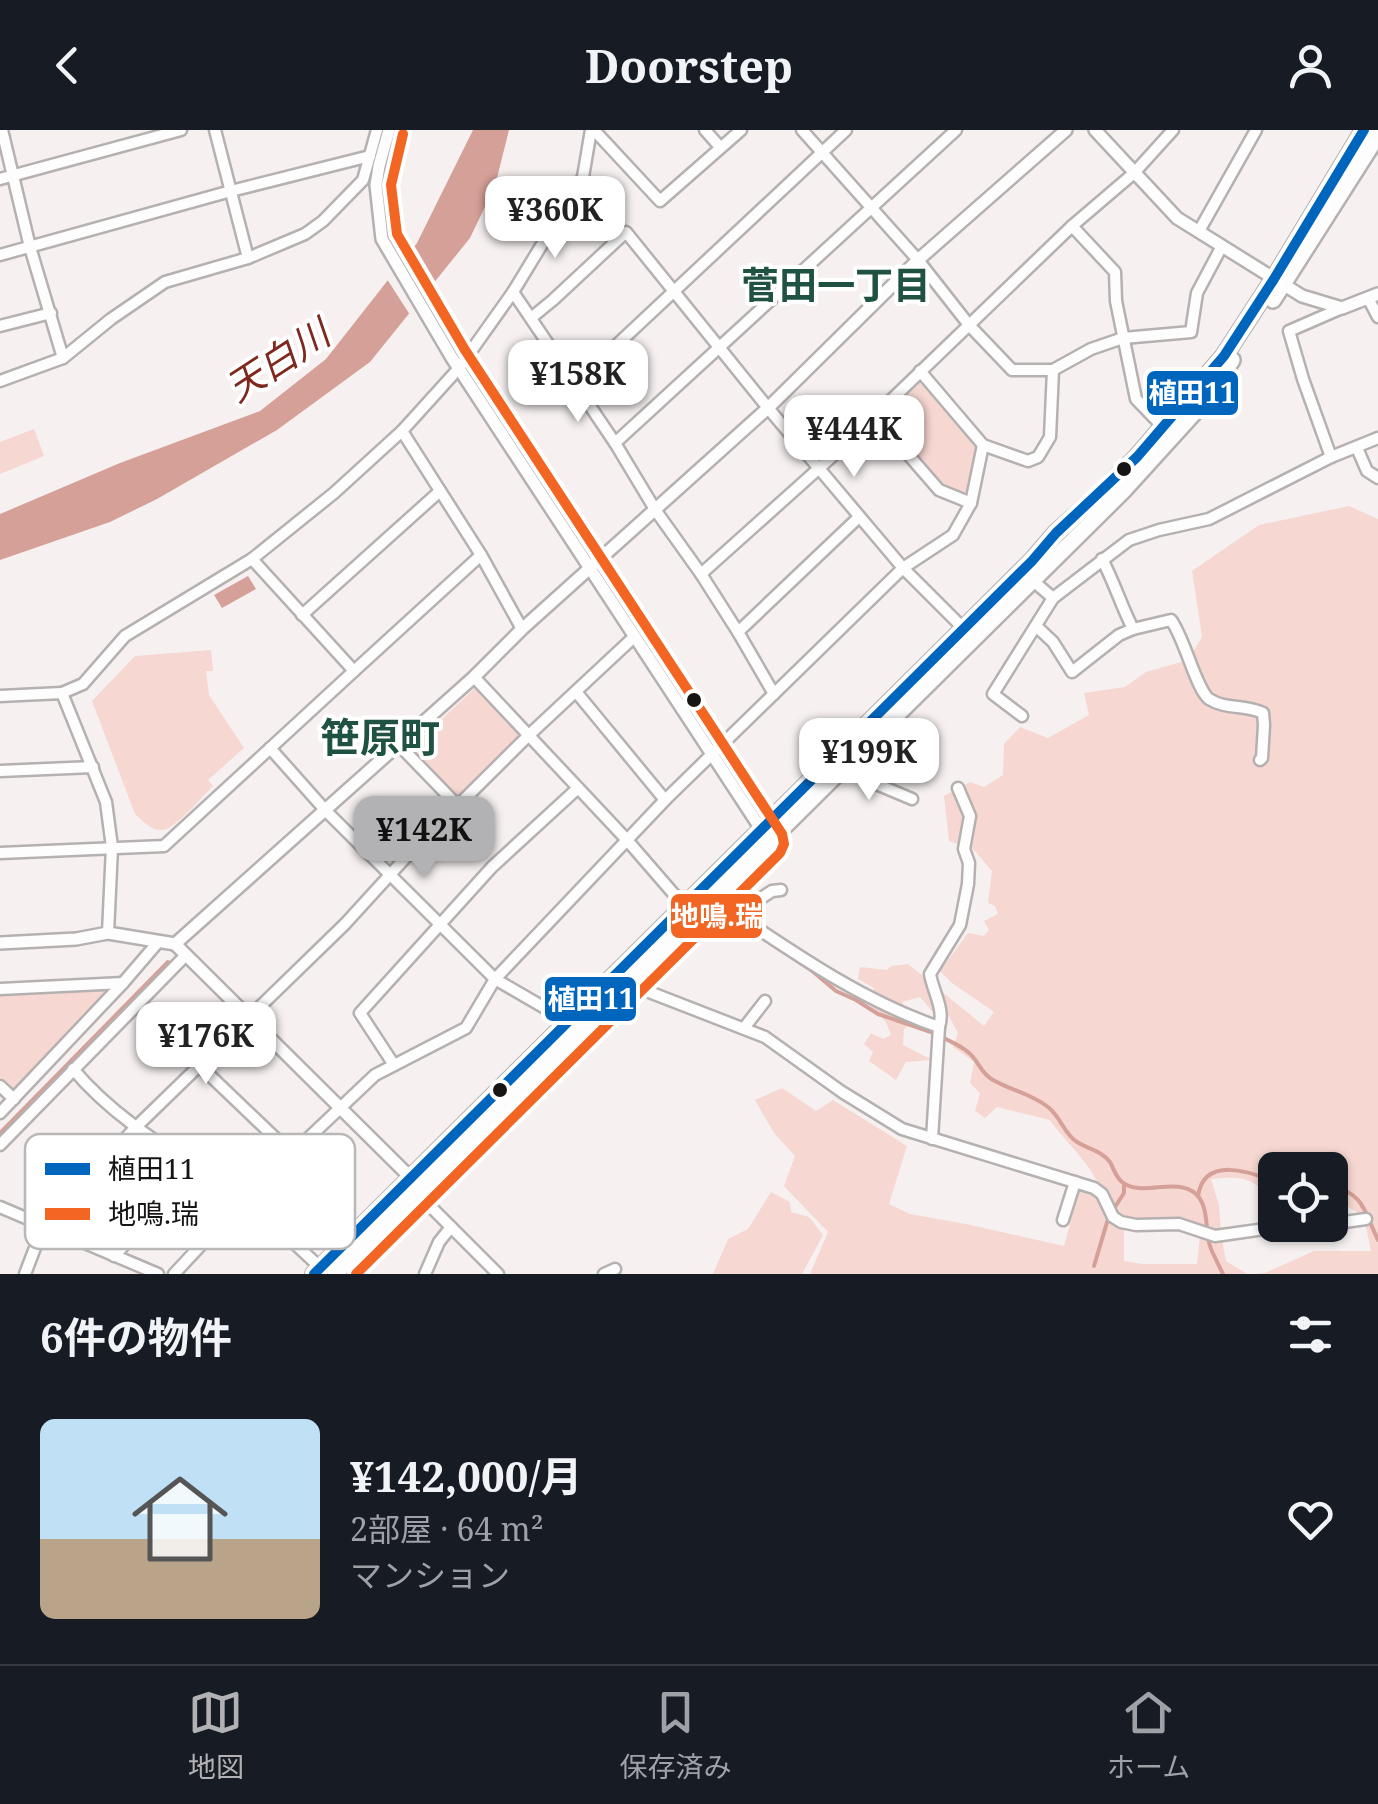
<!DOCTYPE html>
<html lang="ja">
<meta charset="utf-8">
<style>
:root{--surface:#171b24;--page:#242831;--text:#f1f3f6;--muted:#9ea1a6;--line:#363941;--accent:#b2b1b3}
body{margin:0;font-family:"Noto Serif","Noto Sans JP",serif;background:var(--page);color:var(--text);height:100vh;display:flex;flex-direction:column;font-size:38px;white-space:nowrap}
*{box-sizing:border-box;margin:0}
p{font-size:32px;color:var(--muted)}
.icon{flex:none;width:55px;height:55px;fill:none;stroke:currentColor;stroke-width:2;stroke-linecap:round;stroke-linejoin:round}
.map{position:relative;height:1144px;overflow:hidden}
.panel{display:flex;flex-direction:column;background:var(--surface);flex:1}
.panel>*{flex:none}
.fabs{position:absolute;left:1258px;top:1022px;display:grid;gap:20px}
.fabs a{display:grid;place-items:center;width:90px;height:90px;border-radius:15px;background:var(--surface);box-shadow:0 2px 8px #0004;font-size:50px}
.price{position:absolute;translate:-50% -85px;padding:0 22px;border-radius:20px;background:#fff;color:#222;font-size:32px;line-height:65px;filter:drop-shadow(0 2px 5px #0008)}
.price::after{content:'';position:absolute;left:50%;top:60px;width:30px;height:22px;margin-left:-15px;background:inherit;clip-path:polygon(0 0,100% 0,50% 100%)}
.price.selected{background:var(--accent);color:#111}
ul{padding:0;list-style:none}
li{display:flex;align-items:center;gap:30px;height:250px;padding:0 40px}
li span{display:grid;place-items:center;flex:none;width:280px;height:200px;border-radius:15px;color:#555}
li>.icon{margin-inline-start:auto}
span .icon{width:120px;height:120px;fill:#fffc;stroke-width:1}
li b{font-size:42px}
h2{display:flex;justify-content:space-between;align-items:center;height:120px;padding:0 40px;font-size:42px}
header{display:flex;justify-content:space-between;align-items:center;height:130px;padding:0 40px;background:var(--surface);font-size:45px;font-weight:700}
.menu{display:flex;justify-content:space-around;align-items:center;height:140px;border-top:2px solid var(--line);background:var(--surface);font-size:28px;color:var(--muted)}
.menu a{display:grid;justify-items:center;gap:5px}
.menu .selected{color:var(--accent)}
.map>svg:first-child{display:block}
.green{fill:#f6d7d1}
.water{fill:#d5a098}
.pier{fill:#f6f1f0}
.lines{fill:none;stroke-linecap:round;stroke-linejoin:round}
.stream{stroke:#d5a098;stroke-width:4}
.minor-casing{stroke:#b5b1b0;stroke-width:15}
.tertiary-casing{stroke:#b5b1b0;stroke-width:16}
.primary-casing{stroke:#b5b1b0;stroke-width:20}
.minor{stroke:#fefdfd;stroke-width:10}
.tertiary{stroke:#fefdfd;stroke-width:11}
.primary{stroke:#fefdfd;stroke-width:15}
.bus-1-casing{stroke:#fff;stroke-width:18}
.bus-2-casing{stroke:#fff;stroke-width:18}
.bus-1{stroke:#0065bd;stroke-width:10}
.bus-2{stroke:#f26522;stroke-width:10}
.bus-dot{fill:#171414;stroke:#fff;stroke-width:4}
.labels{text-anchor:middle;stroke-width:8;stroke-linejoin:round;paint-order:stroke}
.neighbourhood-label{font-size:38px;font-weight:bold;fill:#205243;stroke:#fff}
.water-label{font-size:38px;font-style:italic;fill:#7f281d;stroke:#fff}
.quarter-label{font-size:40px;font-weight:bold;fill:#205243;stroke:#fff}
.key{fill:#fff;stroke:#b9b8b8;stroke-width:2.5}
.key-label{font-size:28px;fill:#171414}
.line-badge{stroke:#fff;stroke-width:4}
.badge-label{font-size:28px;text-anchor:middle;font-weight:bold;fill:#fff}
</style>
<header><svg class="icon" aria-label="back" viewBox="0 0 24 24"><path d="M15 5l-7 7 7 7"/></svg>Doorstep<svg class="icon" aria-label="person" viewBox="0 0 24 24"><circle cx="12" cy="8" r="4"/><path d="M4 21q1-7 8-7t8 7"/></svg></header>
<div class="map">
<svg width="1378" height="1144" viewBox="0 0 1378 1144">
<rect width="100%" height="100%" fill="#f6f1f0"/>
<g class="green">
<path d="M915,253H920L978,317L967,361L960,363L943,353L883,288L882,282Z"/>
<path d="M34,299L44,326L0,344V312Z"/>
<path d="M1349,376L1378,389V1144H1252L1265,1143L1314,1121H1371L1364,1087L1347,1076L1330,1077V1040H1275V1073C1252,1047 1244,1046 1211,1049L1219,1075L1221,1100H1214L1180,1088H1124C1107,1073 1099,1052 1086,1034C1075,1019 1061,1006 1050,990L997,977L985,988L975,981L980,963L970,953L974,932L953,917L958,903L947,883L933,882L920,867L902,872L913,892L904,899L903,915L932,930L906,932L896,950L869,931L873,922L864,914L871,903L883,909L891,905L886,892L868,873L874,858L858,849L860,837L887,840L891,836L908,834L984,896L994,882L952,853L940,841L968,803L984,806L989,800L984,791L998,784L995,776L988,773L992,741L973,719L949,711L944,666L970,652L984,657L1003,645L1004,614L1020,597L1048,608L1089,585L1084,563L1125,557L1146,542L1188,530L1202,507L1192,441L1259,395Z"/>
<path d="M211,520L213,541H206L209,565L244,618L208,650L213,656C203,666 176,698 163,700C151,701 143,691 135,684L92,571L135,526Z"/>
<path d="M475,558L480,559L521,602L520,608L461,667H456L411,623V618Z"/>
<path d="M112,858L14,963L0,947V864Z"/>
<path d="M782,958L816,981L833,970L907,1016L889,1074L910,1084L966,1094L1064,1116L1080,1058C1105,1066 1102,1089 1124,1100V1131L1143,1134H1197L1200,1106L1222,1110L1226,1131L1247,1144H810L828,1102L784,1056L795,1026L774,1003L755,970Z"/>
<path d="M771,1062L790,1072L791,1082L809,1087L823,1105L802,1144H713L728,1109L748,1099Z"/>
</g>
<g class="water">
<path d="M473,0H509L495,56L470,108L370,232L277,300L157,369L110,392L0,430V384L120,333L260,281L326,229L417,113Z"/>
<path d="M248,446L256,459L222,478L214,465Z"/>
</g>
<path class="pier" d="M402,124L428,169L412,188L385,146Z"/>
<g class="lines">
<g class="stream">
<path d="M717,787L738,791"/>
<path d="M758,805L811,840L836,861L856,870L878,884L931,902"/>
<path d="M940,906C951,912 965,917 973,927C980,935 982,944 993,950C1010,960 1032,964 1048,977C1061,987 1064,1004 1077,1012C1088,1019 1102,1021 1110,1032C1114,1039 1115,1046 1122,1052C1142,1068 1176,1046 1196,1064C1209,1076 1205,1100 1210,1116C1213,1125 1219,1135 1223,1144"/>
<path d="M0,1003L168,832"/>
<path d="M1330,1056C1364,1062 1365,1083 1378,1110"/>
<path d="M1198,1066C1204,1026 1249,1041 1275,1052"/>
<path d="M1113,1080L1124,1063V1054"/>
<path d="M1094,1136L1108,1089"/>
</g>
<defs>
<g id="minor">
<path d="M2,0L30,117L63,228"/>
<path d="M215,0L248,128"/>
<path d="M594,0L660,71L741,0"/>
<path d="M705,0L720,17"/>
<path d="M802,0L918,130L969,195L1012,240H1053L1091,219L1123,208L1191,202L1197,163L1222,116"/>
<path d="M0,49L181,0"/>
<path d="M1072,96L1115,142L1116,171L1136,269L1164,298"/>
<path d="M1199,101L1256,0"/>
<path d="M0,125L231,61L370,26"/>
<path d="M513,162L615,313L656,381L701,444L738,502L774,564"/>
<path d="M1368,168L1378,187"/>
<path d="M531,188L553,170L626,102L768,278L903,438L953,405L971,373L983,315"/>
<path d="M0,196L51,183"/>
<path d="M920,241L983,315L1028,331L1038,327L1050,307L1053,240"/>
<path d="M0,251L63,228L111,189L165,152L248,128L305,104L323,91L363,50L377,0"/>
<path d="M575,254L846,0"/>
<path d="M874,285L939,360L971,373"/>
<path d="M402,301L481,425L522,499"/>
<path d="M615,313L956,0"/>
<path d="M1357,318L1367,341L1378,348"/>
<path d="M1331,327L1303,249L1289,201L1342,178"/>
<path d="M252,429L334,363L402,301L459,238L513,162L583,47L591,0"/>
<path d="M1102,429C1114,452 1121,475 1133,499"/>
<path d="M701,444L836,323L1072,96L1134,43L1173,0"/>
<path d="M1032,450L1053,468L1129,410L1159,400L1209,389L1331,327L1378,308"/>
<path d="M302,485L440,361"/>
<path d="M1036,496L1053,512L1072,542L1119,505L1133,499L1171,490C1185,509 1196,559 1209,569C1226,580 1246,574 1263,583L1264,595L1262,628L1260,630"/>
<path d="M738,502L859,387"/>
<path d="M354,541L481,425"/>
<path d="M474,547L627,710L685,777"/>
<path d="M577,563L665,670"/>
<path d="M0,566L62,563L106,672L112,717L108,803"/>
<path d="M1022,586L993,564L1053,468"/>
<path d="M399,615L458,676"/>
<path d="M270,618L326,681L495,849L569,892"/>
<path d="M846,636L874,653L912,669"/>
<path d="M0,641L93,637"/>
<path d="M0,723L164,716L354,541L252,429L125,506L83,554L62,563"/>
<path d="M712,768C784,816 857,869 939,897L932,1009"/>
<path d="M737,784L772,761L781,760"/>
<path d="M626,853L765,907L842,962L902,999L1094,1058L1102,1064L1113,1087L1121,1092L1136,1095L1179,1094L1215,1106L1293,1095"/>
<path d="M0,859L123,853"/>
<path d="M939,897C945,879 933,862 930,844L960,795L968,754L969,733L964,719L970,686L958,658"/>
<path d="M744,898L765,871"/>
<path d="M199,935L292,1024"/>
<path d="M394,935L360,883L492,737L578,658"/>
<path d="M73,939C118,993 182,1027 239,1066C268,1086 294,1114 321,1138"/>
<path d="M0,956L14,969"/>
<path d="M0,983L123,853L159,811"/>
<path d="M0,1015L186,825"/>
<path d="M415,1058L417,1063L498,1144"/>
<path d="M0,1077L158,1144"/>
<path d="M1063,1090L1075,1052"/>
<path d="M1330,1094L1366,1089"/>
<path d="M114,1126L196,1038"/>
<path d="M25,1144L43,1097L135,998L345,794L408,725L529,605L634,507"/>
<path d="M174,1144L244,1069L375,945L466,898L495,849L665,670L903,438L963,498"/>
<path d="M425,1144L439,1112L451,1097"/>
<path d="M604,1144L615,1139"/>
</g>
<g id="tertiary">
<path d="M389,0L379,36L376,55L382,109L452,228L765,705"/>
<path d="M1095,0L1177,88L1302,166L1342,178L1378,164"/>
<path d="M0,813L76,809L108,803L175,814L474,547L522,499L768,278L918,130L1066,0"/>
<path d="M175,814L411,1048"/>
</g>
<g id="primary">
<path d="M1273,170L1378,5"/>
<path d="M314,1144L1032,431L1056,403L1099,365L1137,327L1224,226L1274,149L1364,0"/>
<path d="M335,1144L626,853L1123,361L1202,274L1232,230"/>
</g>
</defs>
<use href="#minor" class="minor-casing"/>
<use href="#tertiary" class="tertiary-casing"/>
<use href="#primary" class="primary-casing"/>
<use href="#minor" class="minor"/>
<use href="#tertiary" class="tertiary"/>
<use href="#primary" class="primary"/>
<defs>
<path id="bus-1" d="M314,1144L1032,431L1056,403L1137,327L1224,226L1274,149L1364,0"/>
<path id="bus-2" d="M356,1144L780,723L784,714L782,704L465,220L397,104L391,55L403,4"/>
</defs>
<use href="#bus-1" class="bus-1-casing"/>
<use href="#bus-2" class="bus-2-casing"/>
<use href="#bus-1" class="bus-1"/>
<use href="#bus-2" class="bus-2"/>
</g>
<g class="bus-dot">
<circle cx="1124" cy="339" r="9"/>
<circle cx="694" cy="570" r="9"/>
<circle cx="500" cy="960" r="9"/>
</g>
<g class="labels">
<g class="neighbourhood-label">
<text x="836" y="169">菅田一丁目</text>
</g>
<g class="water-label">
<text transform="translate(278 231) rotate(-33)" y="13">天白川</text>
</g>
<g class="quarter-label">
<text x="380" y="622">笹原町</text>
</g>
</g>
<rect x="25" y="1004" width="330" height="115" rx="15" class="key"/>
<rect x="45" y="1033" width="45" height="12" fill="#0065bd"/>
<rect x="45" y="1078" width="45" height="12" fill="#f26522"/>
<g class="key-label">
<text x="108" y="1049">植田11</text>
<text x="108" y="1094">地鳴.瑞</text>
</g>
<g class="line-badge">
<rect x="1145" y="239" width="95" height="48" rx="10" fill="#0065bd"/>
<rect x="669" y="762" width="95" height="48" rx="10" fill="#f26522"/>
<rect x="543" y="845" width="95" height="48" rx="10" fill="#0065bd"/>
</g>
<g class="badge-label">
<text x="1192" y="273">植田11</text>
<text x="717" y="796">地鳴.瑞</text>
<text x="591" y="879">植田11</text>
</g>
</svg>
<div class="fabs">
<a><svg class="icon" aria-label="locate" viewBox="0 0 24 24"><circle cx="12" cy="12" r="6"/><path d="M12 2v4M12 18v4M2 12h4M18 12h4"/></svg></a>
</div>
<b class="price" style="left:555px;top:131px">¥360K</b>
<b class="price" style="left:578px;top:295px">¥158K</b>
<b class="price" style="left:854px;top:350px">¥444K</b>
<b class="price" style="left:869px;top:673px">¥199K</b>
<b class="price selected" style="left:424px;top:751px">¥142K</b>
<b class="price" style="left:206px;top:957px">¥176K</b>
</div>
<section class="panel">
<h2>6件の物件<svg class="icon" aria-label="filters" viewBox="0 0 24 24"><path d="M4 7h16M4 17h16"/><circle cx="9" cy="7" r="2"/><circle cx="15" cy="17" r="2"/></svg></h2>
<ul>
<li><span style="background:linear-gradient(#bfe0f5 60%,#b9a48a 0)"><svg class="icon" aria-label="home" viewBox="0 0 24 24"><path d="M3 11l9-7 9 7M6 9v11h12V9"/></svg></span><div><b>¥142,000/月</b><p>2部屋 · 64 m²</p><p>マンション</p></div><svg class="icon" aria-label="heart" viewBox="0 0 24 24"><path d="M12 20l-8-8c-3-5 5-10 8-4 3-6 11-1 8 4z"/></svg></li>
</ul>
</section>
<nav class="menu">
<a class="selected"><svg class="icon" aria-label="map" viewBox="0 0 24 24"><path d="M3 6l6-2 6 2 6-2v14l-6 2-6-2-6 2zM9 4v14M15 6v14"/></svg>地図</a>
<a><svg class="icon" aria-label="saved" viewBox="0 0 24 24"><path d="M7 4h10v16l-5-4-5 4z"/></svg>保存済み</a>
<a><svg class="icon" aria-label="home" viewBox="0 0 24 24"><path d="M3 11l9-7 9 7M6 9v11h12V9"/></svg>ホーム</a>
</nav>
